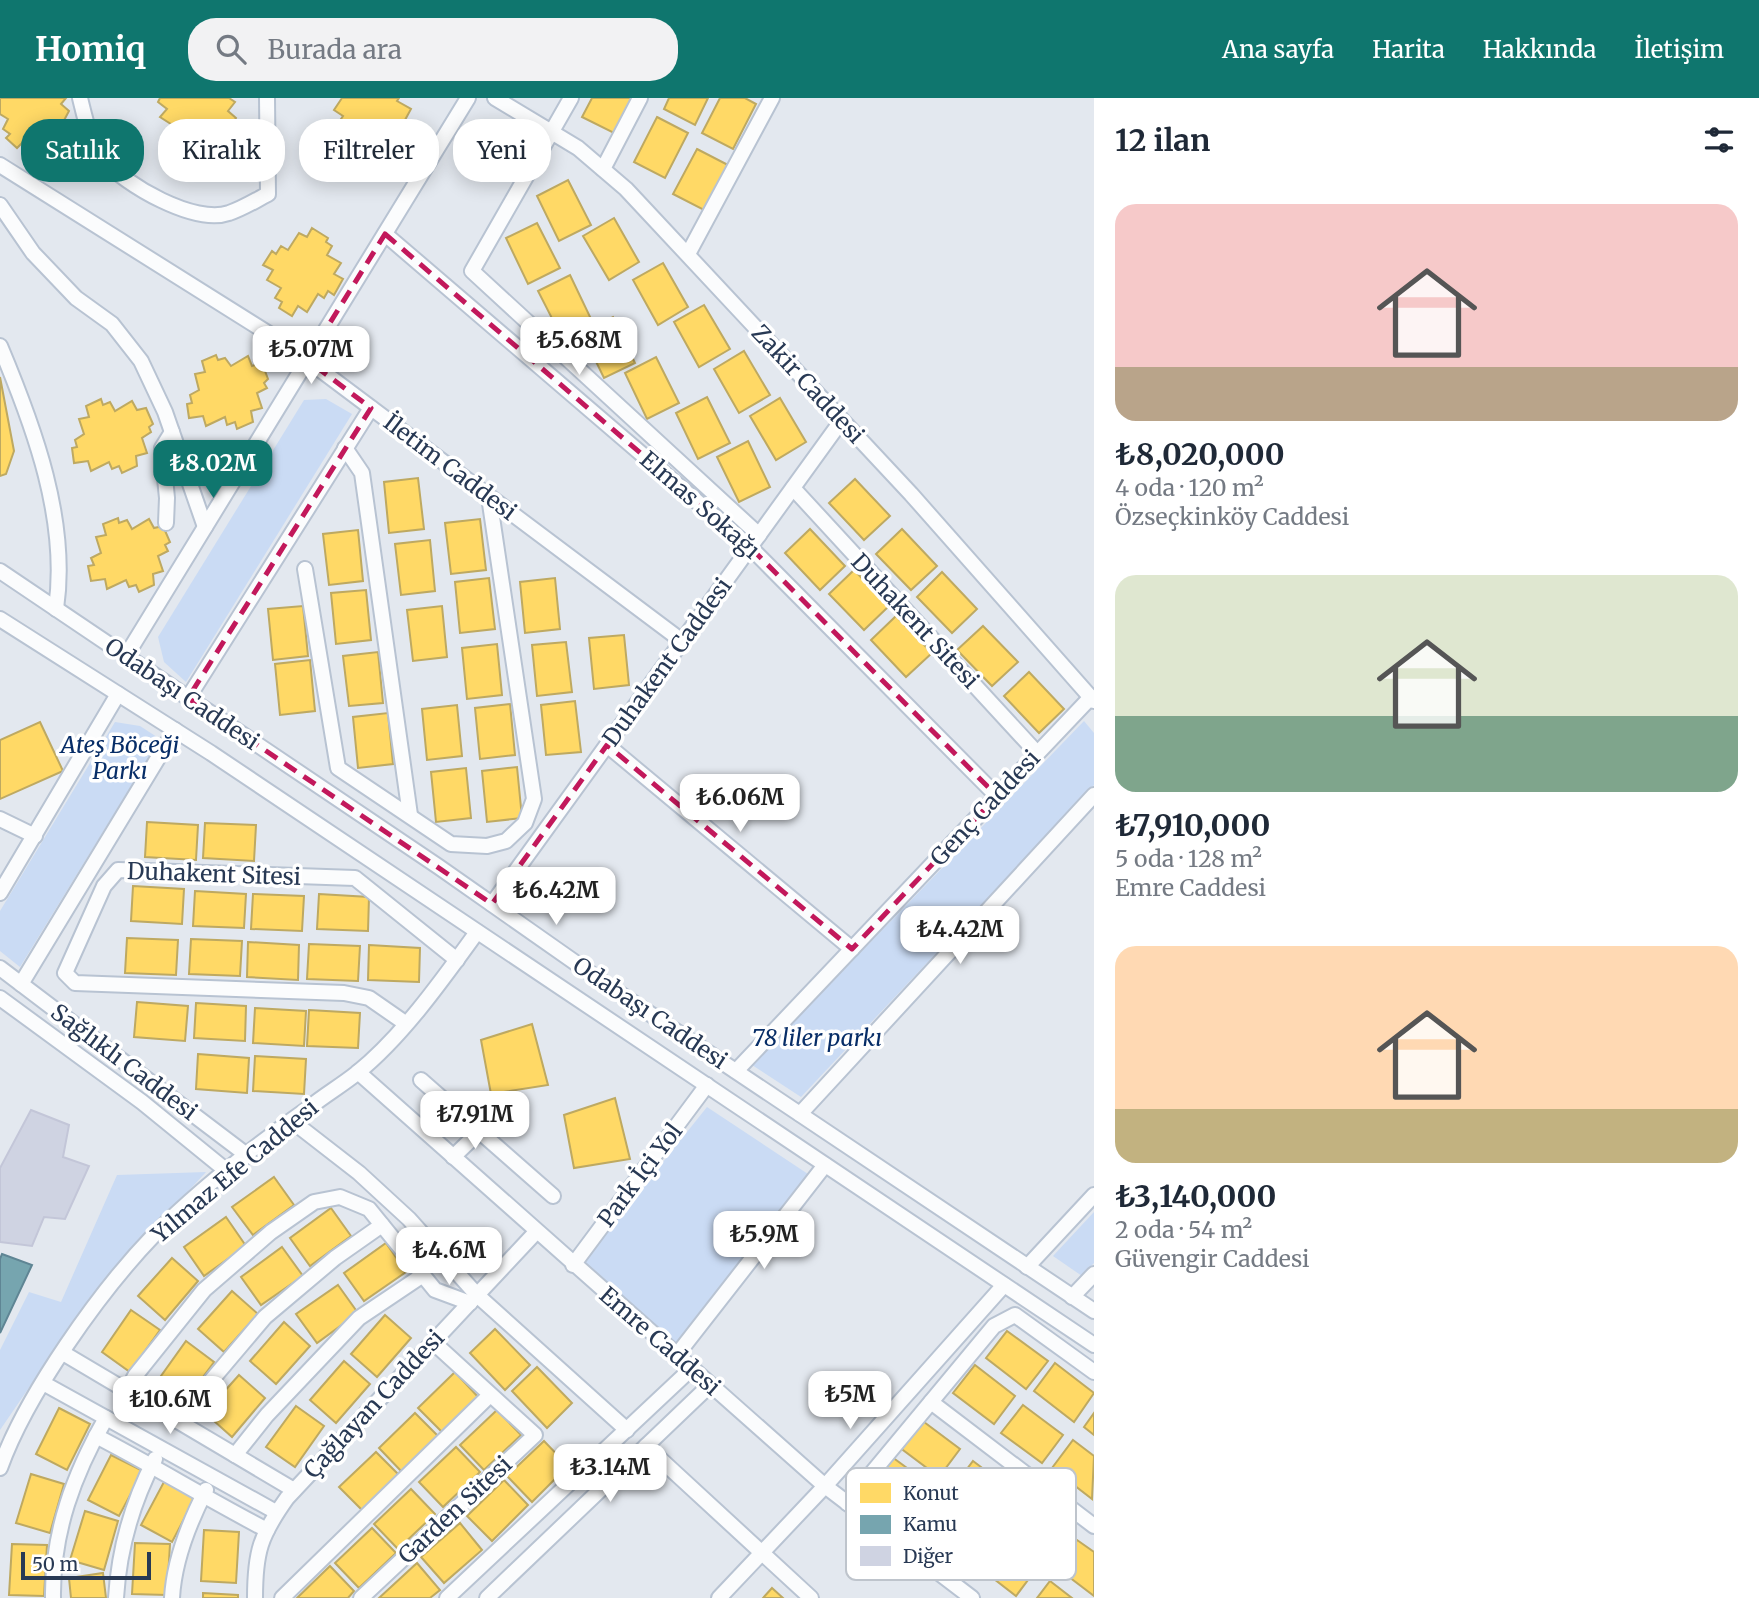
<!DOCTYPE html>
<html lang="tr">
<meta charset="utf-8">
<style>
:root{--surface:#fff;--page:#f2f2f3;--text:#1f2937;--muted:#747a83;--accent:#0f766e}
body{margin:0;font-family:Merriweather,serif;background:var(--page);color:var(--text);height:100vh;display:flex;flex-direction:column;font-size:26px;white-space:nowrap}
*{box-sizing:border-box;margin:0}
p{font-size:23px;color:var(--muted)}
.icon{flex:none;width:38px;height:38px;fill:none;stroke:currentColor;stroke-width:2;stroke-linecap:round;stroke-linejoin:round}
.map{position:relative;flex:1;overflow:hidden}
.details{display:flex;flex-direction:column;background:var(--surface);width:665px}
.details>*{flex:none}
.banner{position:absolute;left:21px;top:21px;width:665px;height:63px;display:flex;gap:14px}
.scale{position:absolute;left:21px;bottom:18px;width:130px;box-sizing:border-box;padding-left:7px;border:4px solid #283954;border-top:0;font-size:19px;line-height:24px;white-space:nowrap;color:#283954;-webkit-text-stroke:5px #fff;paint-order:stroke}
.price{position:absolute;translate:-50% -60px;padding:0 16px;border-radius:14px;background:#fff;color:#222;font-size:23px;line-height:46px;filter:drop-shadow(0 2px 4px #0008)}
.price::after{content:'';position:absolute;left:50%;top:42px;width:21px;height:16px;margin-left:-10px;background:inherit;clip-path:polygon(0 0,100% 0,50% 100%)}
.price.current{background:var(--accent);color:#fff}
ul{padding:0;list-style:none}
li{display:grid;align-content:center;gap:14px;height:371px;padding:0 21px}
li span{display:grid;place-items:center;height:217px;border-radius:21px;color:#555}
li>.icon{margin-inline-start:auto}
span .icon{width:126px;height:126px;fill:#fffc;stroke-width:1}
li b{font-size:30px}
h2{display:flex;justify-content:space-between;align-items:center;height:84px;padding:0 21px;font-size:30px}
.pill{padding:0 24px;border-radius:28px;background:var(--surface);box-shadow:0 4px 18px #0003;font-size:24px;line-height:63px}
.pill.current{background:var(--accent);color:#fff}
header{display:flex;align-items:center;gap:42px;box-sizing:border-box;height:98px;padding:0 35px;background:var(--accent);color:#fff}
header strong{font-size:33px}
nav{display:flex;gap:38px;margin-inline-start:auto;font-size:24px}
.search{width:490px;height:63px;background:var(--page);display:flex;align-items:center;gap:18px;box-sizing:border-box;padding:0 24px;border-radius:28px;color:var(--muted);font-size:26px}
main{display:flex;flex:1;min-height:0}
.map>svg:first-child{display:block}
.green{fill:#cadbf4}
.homes{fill:#ffd966;stroke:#bea961;stroke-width:2}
.public{fill:#76a5af;stroke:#5f8594;stroke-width:2}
.building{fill:#cfd3e2;stroke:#c3c6d8;stroke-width:2}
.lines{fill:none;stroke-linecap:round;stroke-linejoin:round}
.street-casing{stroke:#b8c3d2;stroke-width:18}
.street{stroke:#fbfcfd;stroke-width:14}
.marked{fill:none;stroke:#c2185b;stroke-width:5;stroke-dasharray:14 9;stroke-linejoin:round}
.labels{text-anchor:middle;stroke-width:7;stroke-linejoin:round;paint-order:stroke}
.street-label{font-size:23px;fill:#283954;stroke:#fff}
.park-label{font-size:23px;font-style:italic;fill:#072d67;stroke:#fff}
.key{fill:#fff;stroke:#bec4cc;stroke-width:2}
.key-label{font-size:19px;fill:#283954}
</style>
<header>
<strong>Homiq</strong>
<div class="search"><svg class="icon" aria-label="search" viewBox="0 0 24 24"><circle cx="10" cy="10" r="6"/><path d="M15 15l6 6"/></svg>Burada ara</div>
<nav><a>Ana sayfa</a><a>Harita</a><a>Hakkında</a><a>İletişim</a></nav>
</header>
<main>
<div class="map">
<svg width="1094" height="1500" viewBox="0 0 1094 1500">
<rect width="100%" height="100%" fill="#e3e8ef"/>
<g class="green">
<path d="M326,301L352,316L186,584L164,564L158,539L304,302Z"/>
<path d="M1084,623L1094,635V687L801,999L752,967Z"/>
<path d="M115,624L140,628L160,641L20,869L0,853V813Z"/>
<path d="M707,1009L808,1076L674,1247L582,1165Z"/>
<path d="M206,1074L93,1196L0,1332V1252L29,1194L61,1204L117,1077Z"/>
<path d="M1094,1114V1165L1082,1178L1053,1158Z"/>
</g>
<g class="homes">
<path d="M0,0H66L61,6L69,13L61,28L55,24L51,31L44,27L35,46L27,40L17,50L6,40L10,36L3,31L8,21L0,16Z"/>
<path d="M160,0H229L235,4L228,13L236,20L228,35L222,31L217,38L211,34L202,52L193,46L183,57L173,47L176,43L169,38L174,28L160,19L167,11L158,4Z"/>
<path d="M342,0H399L397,3L411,11L405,22L413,27L404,42L398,39L394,46L388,42L378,59L369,54L362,64L349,56L353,50L346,46L352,36L337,27L343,18L334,12Z"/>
<path d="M592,0H632L614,35L582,19Z"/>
<path d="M669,0H708L695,27L664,11Z"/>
<path d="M720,0H745L756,6L733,51L702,35Z"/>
<path d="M657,19L688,35L665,80L634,64Z"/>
<path d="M697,51L728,67L704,112L673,96Z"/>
<path d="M568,82L591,127L559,143L537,98Z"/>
<path d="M614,120L639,164L609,182L583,138Z"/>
<path d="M537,125L560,170L528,186L506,140Z"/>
<path d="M312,130L328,140L326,144L332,148L327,157L341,165L334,176L343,181L334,197L328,193L324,200L318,196L307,214L298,208L292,218L279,210L282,204L275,200L281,190L267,182L273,172L263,167L272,153L276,156L281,148L288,152L299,135L307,139Z"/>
<path d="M663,165L688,209L658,227L633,182Z"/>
<path d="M570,177L592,223L561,238L538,193Z"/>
<path d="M704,207L730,251L699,269L674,224Z"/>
<path d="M613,219L635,265L604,280L582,235Z"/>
<path d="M744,253L770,297L739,315L714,271Z"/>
<path d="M216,257L218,262L225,260L231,268L248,258L252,268L262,265L268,281L264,285L267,290L257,295L262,310L251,313L253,324L237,331L235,324L227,327L225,319L206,328L203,318L189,320L187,306L192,305L190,297L199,292L195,276L205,274L202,263Z"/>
<path d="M656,259L679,305L647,321L625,275Z"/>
<path d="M0,279L14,353L6,376L0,378Z"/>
<path d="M707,299L730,345L698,361L676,315Z"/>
<path d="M780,300L806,344L776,362L750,318Z"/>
<path d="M101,301L103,307L110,304L115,313L132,303L137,312L146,310L153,326L149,329L151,334L142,340L147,355L136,358L137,368L122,375L119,368L112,371L109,364L91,373L88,363L74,365L72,350L77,349L75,342L84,336L79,321L89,319L86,308Z"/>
<path d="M748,343L770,389L739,404L717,359Z"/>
<path d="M418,380L424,431L389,435L384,384Z"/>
<path d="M855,381L890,418L864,442L829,405Z"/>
<path d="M118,420L119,425L127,422L132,431L149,421L154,430L163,428L170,444L165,447L168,453L158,458L163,473L153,476L154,487L139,494L136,487L129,489L126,482L107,491L105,481L91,483L88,468L94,467L91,460L101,455L96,439L106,437L103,426Z"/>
<path d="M480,421L486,472L451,476L445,425Z"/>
<path d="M810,431L845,468L820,492L785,455Z"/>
<path d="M902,431L937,468L911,492L876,456Z"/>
<path d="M358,432L363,483L329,487L323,436Z"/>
<path d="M430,442L435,493L401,497L395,446Z"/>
<path d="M854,472L889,508L864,532L829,496Z"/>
<path d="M942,474L977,511L952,535L917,499Z"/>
<path d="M489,480L495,531L460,535L455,484Z"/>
<path d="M555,480L560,531L525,535L520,484Z"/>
<path d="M366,492L371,542L336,546L331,495Z"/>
<path d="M303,508L308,558L273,562L268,511Z"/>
<path d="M442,508L447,559L413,563L407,512Z"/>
<path d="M896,518L932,555L906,579L871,542Z"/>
<path d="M983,528L1018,564L992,588L957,552Z"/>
<path d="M624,537L629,587L594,591L589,540Z"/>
<path d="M566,544L572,594L537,598L532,547Z"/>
<path d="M497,546L502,597L467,601L462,550Z"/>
<path d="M378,554L383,605L349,608L343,558Z"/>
<path d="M310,562L315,613L280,617L275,566Z"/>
<path d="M1029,574L1064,611L1039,635L1004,598Z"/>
<path d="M575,603L581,654L546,657L541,607Z"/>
<path d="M510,606L515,657L480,661L475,610Z"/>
<path d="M457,607L462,658L427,662L422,611Z"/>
<path d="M388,615L393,666L358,670L353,619Z"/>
<path d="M40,624L63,673L0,701V642Z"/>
<path d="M517,669L522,720L487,724L482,673Z"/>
<path d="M466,670L471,720L436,724L431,674Z"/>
<path d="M147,724L198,727L196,762L145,759Z"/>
<path d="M205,725L256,727L254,763L203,760Z"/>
<path d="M133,788L184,791L182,826L131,823Z"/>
<path d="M195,793L246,796L244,830L193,828Z"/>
<path d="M253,796L304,798L302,833L251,831Z"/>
<path d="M319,796L369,799L368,833L317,831Z"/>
<path d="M127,840L178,842L176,877L125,875Z"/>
<path d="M191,841L242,843L240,878L189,876Z"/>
<path d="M248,844L299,847L298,882L247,879Z"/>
<path d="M309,846L360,848L358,883L307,881Z"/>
<path d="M369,847L420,850L419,884L368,882Z"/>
<path d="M137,904L188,908L185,943L134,939Z"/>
<path d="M196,905L246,908L245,943L194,940Z"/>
<path d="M255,910L306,913L304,948L253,945Z"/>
<path d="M309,912L360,915L358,950L307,948Z"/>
<path d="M532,926L548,987L491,996L481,942Z"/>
<path d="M198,956L249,960L247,995L196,991Z"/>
<path d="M255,958L306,961L304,996L253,993Z"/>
<path d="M615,1000L630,1061L574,1070L564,1017Z"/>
<path d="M274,1079L294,1107L253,1137L232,1109Z"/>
<path d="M331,1110L351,1138L310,1168L290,1140Z"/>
<path d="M226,1119L246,1148L204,1178L184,1149Z"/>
<path d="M386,1145L406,1174L364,1203L344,1175Z"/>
<path d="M282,1149L303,1178L261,1207L241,1179Z"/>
<path d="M172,1160L198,1183L165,1222L138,1198Z"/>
<path d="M338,1187L358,1215L317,1245L296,1216Z"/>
<path d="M232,1193L258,1216L224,1254L198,1231Z"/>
<path d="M131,1212L160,1232L130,1274L102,1254Z"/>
<path d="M385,1217L411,1240L377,1279L351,1256Z"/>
<path d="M284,1224L310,1248L276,1286L250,1263Z"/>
<path d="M495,1231L530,1267L505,1292L470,1255Z"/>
<path d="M1007,1233L1048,1263L1026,1291L986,1260Z"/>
<path d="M186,1243L214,1264L184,1305L156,1285Z"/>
<path d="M344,1263L370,1286L336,1325L310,1302Z"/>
<path d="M1055,1265L1094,1295L1074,1324L1034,1293Z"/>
<path d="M975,1267L1015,1298L994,1326L953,1295Z"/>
<path d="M537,1269L572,1305L547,1330L512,1293Z"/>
<path d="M455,1274L479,1300L443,1335L418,1310Z"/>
<path d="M239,1277L265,1300L232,1339L205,1315Z"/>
<path d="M1023,1307L1063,1337L1042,1365L1001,1335Z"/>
<path d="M296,1308L324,1328L295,1369L266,1349Z"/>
<path d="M59,1310L90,1326L67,1372L36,1356Z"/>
<path d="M497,1312L521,1337L484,1372L460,1347Z"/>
<path d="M415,1315L440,1340L403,1375L379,1350Z"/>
<path d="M1094,1315V1337L1084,1329Z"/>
<path d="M920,1321L960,1351L939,1379L899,1349Z"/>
<path d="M1073,1342L1094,1358L1092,1401L1052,1370Z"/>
<path d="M544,1343L568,1368L532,1404L507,1378Z"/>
<path d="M456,1349L480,1374L443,1409L419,1384Z"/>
<path d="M376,1354L401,1379L364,1414L339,1389Z"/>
<path d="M111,1357L143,1373L119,1418L88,1402Z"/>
<path d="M892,1359L933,1389L911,1417L871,1386Z"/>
<path d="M973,1363L1014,1394L992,1422L952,1391Z"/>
<path d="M31,1376L64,1386L50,1435L16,1425Z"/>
<path d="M165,1382L196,1398L172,1444L141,1427Z"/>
<path d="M504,1382L528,1407L492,1443L467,1418Z"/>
<path d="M411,1391L435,1416L398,1451L374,1426Z"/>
<path d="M85,1413L118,1423L104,1472L70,1462Z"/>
<path d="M460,1425L482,1452L444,1485L421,1459Z"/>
<path d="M372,1430L396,1455L359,1490L335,1465Z"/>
<path d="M204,1432L239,1434L236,1485L201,1483Z"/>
<path d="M997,1439L1037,1470L1016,1498L976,1467Z"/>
<path d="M1077,1442L1094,1454V1498L1056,1469Z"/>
<path d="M135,1445L170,1446L167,1497L132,1496Z"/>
<path d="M12,1446L47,1447L44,1498L9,1497Z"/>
<path d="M417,1465L440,1492L430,1500H379Z"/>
<path d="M330,1468L354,1493L348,1500H297Z"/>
<path d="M103,1475L106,1500H71L69,1480Z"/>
<path d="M1050,1483L1072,1500H1037Z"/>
<path d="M772,1490L783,1500H763Z"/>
<path d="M203,1495L238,1497V1500H203Z"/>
</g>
<path class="public" d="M2,1156L32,1167L0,1235V1161Z"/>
<path class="building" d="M31,1012L69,1027L63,1059L89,1068L65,1121L44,1119L32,1148L0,1144V1070Z"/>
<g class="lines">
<defs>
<g id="street">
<path d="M80,0C85,20 90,45 103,61C125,87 195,127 229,115C242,111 256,102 268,96L267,0"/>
<path d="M495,0L578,50L626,91L911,396L1094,603"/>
<path d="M571,0L472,173L759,437"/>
<path d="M0,67L290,249L682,543"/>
<path d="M603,71L640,0"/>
<path d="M0,107L33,155L76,200L112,226L141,263L165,314L205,429"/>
<path d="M385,136L750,449L997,698"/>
<path d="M688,156L772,0"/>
<path d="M0,248C34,329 69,423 56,511"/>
<path d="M345,350L362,375L410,717"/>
<path d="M793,390L1037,655"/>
<path d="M166,425L167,400L162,350L172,334"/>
<path d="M305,471L338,670L451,746L487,748L506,743L525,725L534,701L489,399"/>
<path d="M0,473L439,769L610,889L1094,1213"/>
<path d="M0,521L211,655L1094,1247"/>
<path d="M126,558L468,0"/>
<path d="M188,600L371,310"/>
<path d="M607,647L852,851"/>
<path d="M0,721L35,738"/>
<path d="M0,795L118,596"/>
<path d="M492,806L842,322"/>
<path d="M0,870L248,1058"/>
<path d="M21,886L175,632"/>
<path d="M0,900L142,1004L228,1074"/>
<path d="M405,925L369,900L344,895L75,885L65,875L104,788L118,772L355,780L457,862"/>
<path d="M736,973L1091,599"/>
<path d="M358,974L825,1388L972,1500"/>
<path d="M421,982L553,1098"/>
<path d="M800,1016L1094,697"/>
<path d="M292,1023L359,1075L409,1121L477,1197L627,1332"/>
<path d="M453,1059L480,1033"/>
<path d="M573,1167L707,987"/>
<path d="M1027,1169L1094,1097"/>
<path d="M1072,1199L1094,1176"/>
<path d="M63,1255L294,1392"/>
<path d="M676,1258L825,1067"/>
<path d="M43,1285L276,1414"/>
<path d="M127,1293L135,1278L204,1192L271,1134L314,1104L340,1099L369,1111L435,1192L470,1205"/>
<path d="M931,1304L1094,1428"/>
<path d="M177,1323L265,1219L335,1160L382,1127"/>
<path d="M96,1338C154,1368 209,1402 267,1432"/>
<path d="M646,1348L811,1500"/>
<path d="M235,1357L267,1317L359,1220L423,1177"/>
<path d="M0,1370C26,1297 100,1193 154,1137C198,1093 259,1045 310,1009C325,997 342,987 357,975C402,939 443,881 477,834"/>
<path d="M847,1405L994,1228L1015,1217L1094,1274"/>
<path d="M53,1500C52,1434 74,1376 106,1320"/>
<path d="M116,1500C119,1451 132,1405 155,1361"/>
<path d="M172,1500C174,1463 189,1425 206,1392"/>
<path d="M255,1500C255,1454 260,1438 287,1400L536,1134"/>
<path d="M282,1500L490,1297"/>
<path d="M361,1500L535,1337L433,1244"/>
<path d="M447,1500L691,1271"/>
<path d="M487,1500L710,1287"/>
<path d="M719,1500L825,1388L1004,1187"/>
</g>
</defs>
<use href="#street" class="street-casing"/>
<use href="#street" class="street"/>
</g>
<path class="marked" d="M385,136L750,449L997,698L852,851L607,647L492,806L188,600L371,310L307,262Z"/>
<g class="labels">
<g class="street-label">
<text transform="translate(808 286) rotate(47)" y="8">Zakir Caddesi</text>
<text transform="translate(450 369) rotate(37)" y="8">İletim Caddesi</text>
<text transform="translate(700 407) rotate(41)" y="8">Elmas Sokağı</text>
<text transform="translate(915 523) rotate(47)" y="8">Duhakent Sitesi</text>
<text transform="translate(667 564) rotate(-54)" y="8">Duhakent Caddesi</text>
<text transform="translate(182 596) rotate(34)" y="8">Odabaşı Caddesi</text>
<text transform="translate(985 710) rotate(-47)" y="8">Genç Caddesi</text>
<text transform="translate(214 776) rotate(2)" y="8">Duhakent Sitesi</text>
<text transform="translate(650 915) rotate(34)" y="8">Odabaşı Caddesi</text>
<text transform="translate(124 964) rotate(37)" y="8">Sağlıklı Caddesi</text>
<text transform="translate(235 1073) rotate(-40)" y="8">Yılmaz Efe Caddesi</text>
<text transform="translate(640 1077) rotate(-53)" y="8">Park İçi Yol</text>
<text transform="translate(660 1243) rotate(41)" y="8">Emre Caddesi</text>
<text transform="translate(374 1306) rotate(-47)" y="8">Çağlayan Caddesi</text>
<text transform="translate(455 1412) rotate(-43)" y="8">Garden Sitesi</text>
</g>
<g class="park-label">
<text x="120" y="655">Ateş Böceği<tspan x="120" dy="26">Parkı</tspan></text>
<text x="817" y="948">78 liler parkı</text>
</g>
</g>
<rect x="846" y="1370" width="230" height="112" rx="10" class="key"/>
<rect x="860" y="1385" width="31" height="20" fill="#ffd966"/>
<rect x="860" y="1417" width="31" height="19" fill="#76a5af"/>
<rect x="860" y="1448" width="31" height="20" fill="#cfd3e2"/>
<g class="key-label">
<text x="903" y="1402">Konut</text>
<text x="903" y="1433">Kamu</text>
<text x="903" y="1465">Diğer</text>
</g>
</svg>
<div class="scale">50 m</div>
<b class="price" style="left:579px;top:279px">₺5.68M</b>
<b class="price" style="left:311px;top:288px">₺5.07M</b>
<b class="price current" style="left:213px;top:402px">₺8.02M</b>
<b class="price" style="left:740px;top:736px">₺6.06M</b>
<b class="price" style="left:556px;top:829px">₺6.42M</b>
<b class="price" style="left:960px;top:868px">₺4.42M</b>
<b class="price" style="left:475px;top:1053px">₺7.91M</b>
<b class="price" style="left:764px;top:1173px">₺5.9M</b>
<b class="price" style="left:449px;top:1189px">₺4.6M</b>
<b class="price" style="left:850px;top:1333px">₺5M</b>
<b class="price" style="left:170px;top:1338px">₺10.6M</b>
<b class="price" style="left:610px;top:1406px">₺3.14M</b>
<div class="banner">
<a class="pill current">Satılık</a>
<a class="pill">Kiralık</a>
<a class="pill">Filtreler</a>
<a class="pill">Yeni</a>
</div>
</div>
<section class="details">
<h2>12 ilan<svg class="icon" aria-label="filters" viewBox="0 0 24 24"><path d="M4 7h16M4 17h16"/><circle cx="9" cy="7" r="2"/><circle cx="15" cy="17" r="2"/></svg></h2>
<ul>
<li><span style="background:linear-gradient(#f6c9c9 75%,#b9a48a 0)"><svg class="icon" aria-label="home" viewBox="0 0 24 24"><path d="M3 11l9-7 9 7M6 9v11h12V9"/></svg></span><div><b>₺8,020,000</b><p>4 oda · 120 m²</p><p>Özseçkinköy Caddesi</p></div></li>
<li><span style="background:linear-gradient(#dfe7d0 65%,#7fa58c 0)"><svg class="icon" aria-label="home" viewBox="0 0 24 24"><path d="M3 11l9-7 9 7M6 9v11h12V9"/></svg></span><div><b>₺7,910,000</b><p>5 oda · 128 m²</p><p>Emre Caddesi</p></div></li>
<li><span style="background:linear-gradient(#ffd9b3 75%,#c2b280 0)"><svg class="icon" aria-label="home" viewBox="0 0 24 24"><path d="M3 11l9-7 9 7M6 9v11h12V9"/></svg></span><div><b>₺3,140,000</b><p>2 oda · 54 m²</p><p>Güvengir Caddesi</p></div></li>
</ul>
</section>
</main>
